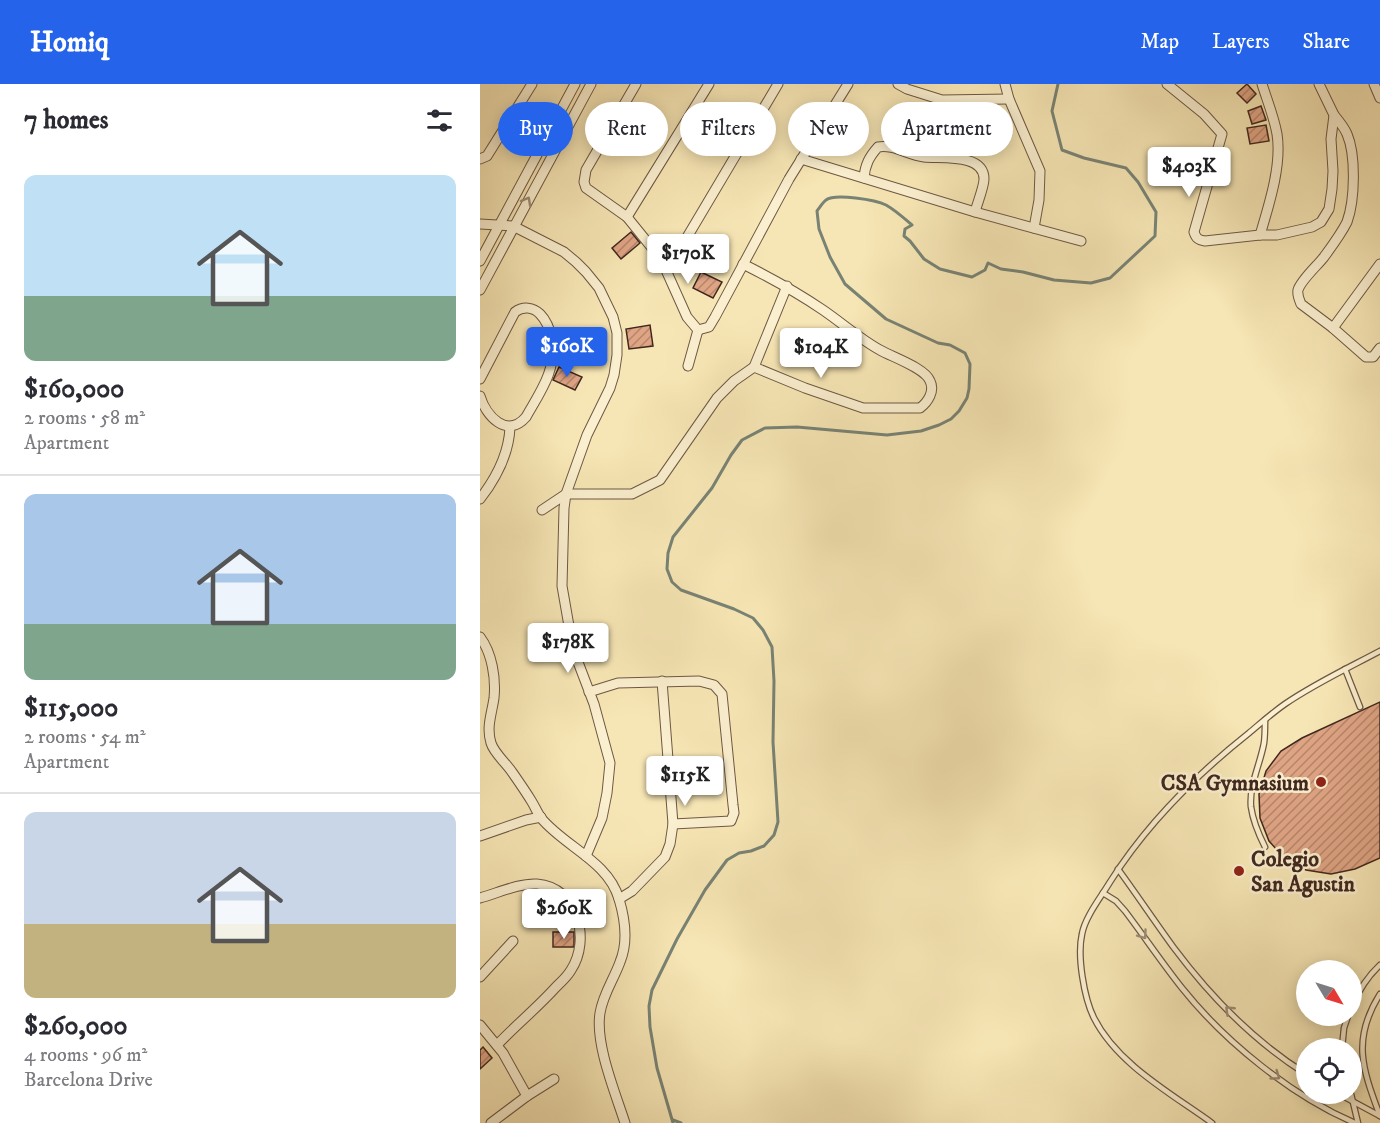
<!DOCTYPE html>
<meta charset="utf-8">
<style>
:root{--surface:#fff;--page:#f7f7f7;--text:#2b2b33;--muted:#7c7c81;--line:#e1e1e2;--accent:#2563eb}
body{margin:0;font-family:"IM FELL DW Pica",serif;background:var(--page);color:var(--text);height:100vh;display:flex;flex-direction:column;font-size:22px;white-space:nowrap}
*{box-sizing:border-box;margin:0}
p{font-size:20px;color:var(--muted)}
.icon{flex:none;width:33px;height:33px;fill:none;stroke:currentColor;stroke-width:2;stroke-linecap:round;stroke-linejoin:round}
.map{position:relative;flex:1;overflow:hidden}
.drawer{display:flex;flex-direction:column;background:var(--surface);width:480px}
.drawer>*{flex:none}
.banner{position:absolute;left:18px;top:18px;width:570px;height:54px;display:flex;gap:12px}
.needle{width:39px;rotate:128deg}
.tools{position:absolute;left:816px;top:876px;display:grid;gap:12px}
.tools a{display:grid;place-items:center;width:66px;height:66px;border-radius:50%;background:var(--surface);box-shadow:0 3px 15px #0003;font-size:30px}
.price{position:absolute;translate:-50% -51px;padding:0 14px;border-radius:6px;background:#fff;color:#222;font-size:20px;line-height:39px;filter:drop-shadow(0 2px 3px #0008)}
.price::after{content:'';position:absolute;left:50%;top:36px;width:18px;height:14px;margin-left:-9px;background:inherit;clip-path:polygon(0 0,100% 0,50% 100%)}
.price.active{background:var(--accent);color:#fff}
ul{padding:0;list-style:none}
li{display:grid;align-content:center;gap:12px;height:318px;padding:0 24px}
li+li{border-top:2px solid var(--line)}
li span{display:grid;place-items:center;height:186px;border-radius:12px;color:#555}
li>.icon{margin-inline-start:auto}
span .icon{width:108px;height:108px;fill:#fffc;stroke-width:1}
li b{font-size:26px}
h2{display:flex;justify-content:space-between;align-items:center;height:72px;padding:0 24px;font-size:26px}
.chip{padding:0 21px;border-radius:27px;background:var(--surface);box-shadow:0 3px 15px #0003;font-size:21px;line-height:54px}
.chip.active{background:var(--accent);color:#fff}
header{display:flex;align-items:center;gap:36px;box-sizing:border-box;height:84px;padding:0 30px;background:var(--accent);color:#fff}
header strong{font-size:28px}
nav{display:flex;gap:33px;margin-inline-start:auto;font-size:21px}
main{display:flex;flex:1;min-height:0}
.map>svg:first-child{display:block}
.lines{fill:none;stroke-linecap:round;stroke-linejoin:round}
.stream{stroke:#788375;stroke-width:3}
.building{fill:url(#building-hatch);stroke:#40281f;stroke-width:1.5}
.service-casing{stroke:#6e5844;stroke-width:7}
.minor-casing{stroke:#6e5844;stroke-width:11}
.service{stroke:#faefcf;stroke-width:4.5}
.minor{stroke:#faefcf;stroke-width:9}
.oneway{stroke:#9d8c77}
.poi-dot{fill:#8f2418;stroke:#faefcf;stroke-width:2}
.labels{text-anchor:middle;stroke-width:5;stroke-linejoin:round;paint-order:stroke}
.poi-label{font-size:22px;font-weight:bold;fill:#40281f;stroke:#faefcf;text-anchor:end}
</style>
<header>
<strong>Homiq</strong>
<nav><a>Map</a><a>Layers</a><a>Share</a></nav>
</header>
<main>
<section class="drawer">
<h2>7 homes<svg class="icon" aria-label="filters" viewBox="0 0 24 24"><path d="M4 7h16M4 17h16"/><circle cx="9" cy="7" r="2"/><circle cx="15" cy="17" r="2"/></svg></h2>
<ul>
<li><span style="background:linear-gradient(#bfe0f5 65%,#7fa58c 0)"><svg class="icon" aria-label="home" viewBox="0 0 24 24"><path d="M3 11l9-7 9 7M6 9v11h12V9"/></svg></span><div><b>$160,000</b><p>2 rooms · 58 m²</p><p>Apartment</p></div></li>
<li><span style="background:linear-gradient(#a9c7e8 70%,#7fa58c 0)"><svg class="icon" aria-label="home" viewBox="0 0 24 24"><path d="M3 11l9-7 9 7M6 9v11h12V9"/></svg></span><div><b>$115,000</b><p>2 rooms · 54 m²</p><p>Apartment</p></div></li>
<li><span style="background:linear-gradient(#c9d6e8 60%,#c2b280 0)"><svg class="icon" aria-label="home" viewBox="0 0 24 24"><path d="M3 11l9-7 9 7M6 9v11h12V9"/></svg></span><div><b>$260,000</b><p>4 rooms · 96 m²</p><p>Barcelona Drive</p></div></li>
</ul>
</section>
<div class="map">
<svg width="900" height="1039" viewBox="0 0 900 1039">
<defs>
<pattern id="building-hatch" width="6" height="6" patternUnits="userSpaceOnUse" patternTransform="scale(1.5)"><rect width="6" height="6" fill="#dfa484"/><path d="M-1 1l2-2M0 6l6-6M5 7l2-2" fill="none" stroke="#b6866b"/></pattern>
</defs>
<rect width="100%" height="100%" fill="#f7e6b5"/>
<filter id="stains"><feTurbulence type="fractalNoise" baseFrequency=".00333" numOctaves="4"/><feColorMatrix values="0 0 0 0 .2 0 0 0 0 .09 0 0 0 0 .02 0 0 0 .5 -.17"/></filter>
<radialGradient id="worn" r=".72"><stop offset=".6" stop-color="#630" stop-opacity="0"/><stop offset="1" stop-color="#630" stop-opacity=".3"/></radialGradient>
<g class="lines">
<g class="stream">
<path d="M193,1036L201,1039"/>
<path d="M193,1039L177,984L170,943L169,922L172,906L197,855L225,806L247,776L259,769L271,767L284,762L294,751L298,738L293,658L294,597L292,563L283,546L273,534L254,525L201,506L192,498L187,485L188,469L193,453L232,404L251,371L262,356L285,344L317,343L407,351L441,347L459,341L471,335L479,327L487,314L489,305L490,280L485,269L470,261L458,259L406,235L365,200L350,173L339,145L337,127C340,123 343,118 346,116C355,109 396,116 406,121C415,126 424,134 432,141L425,145L424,152L430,157L444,175L460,185L492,193L505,186L508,179L521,185L543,188L574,196L611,199L630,194L675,152L676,128L658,98L646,84L604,74L582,66L572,27L578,0"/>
</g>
</g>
<g class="building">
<path d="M767,0L776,10L767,19L757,9Z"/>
<path d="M781,22L786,36L772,40L768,27Z"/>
<path d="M786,41L789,57L770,60L767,44Z"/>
<path d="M151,148L160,159L141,175L132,164Z"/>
<path d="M221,188L242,198L233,214L213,204Z"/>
<path d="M170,241L173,262L149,265L146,245Z"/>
<path d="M79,283L102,293L95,306L73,296Z"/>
<path d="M900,618V774L875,785L851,790L826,786L805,775L789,757L780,734L779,710L786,687L801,667L822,654Z"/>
<rect x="73" y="848" width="21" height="15"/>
<path d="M3,963L12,974L0,985V966Z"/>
</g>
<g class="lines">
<defs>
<g id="service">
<path d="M865,585L880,623"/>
<path d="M785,763C779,751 773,737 771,723C769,701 780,681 784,659C785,652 785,643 785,636"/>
<path d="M638,785C657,811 675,838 694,864C730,912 775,958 826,990"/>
<path d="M623,809L636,817L645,827C664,852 682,879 702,904C745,958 812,1012 875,1039"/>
<path d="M900,910C871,956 883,986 900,1032"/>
<path d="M872,922C879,906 887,893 900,881"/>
<path d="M862,964L864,944L868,932"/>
<path d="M859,1010L900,1032"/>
<path d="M871,1010L878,1039"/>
<path d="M732,1039C692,1010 637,980 614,934C604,914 597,872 602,850C605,833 621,813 630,798C666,741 716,691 769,649C781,639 792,629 805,620C834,600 868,584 900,567"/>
</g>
<g id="minor">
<path d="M156,0L106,86L104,98L106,104L147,133L181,175L207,233L218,246L208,282"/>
<path d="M418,0L427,5L462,16L529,15"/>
<path d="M525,0L529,15L560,87L559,116L554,144"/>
<path d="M687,0L724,30L742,50L714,148C716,154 718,156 725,157L780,151H797L832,143L841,138L849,125L852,105L853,87L851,55L854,31L839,0"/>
<path d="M894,0L900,14"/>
<path d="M854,31C859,37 864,43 867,50C876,71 875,116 867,138C861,150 852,162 844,173C837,182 821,196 818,206C817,211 819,215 821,220L853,244L886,273H893L900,264"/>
<path d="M0,75L7,72L52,0"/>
<path d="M321,75L495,128L601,157"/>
<path d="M384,94C385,81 389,73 398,63C413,60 428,71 444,73C461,75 504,69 504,95C504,103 497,120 495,128"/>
<path d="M147,133L229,0"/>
<path d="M0,140L33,142L84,168L96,178L106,188L119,204L133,233L137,249V271L134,291L130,304L107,351L86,410L62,426"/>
<path d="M780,151C789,121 802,81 797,50C794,33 787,16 782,0"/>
<path d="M0,177L95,0"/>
<path d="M187,187L298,0"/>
<path d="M0,206L111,0"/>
<path d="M853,244L900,180"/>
<path d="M218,246L229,243L235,233L309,95L368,0"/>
<path d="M274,283L307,202"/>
<path d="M0,295L35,228C43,222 53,223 60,230C67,237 70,246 72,255C77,286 60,308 46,333C27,355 6,332 0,312"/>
<path d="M0,415C17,393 29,370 30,343"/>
<path d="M0,553C12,569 16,594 14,614C12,629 6,643 11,659C14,669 26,679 32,688C39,698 46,708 52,718C55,723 58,730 61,734C85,763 128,777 139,815C145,835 148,859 140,878C134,895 123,910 120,929C115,960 135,1008 145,1039"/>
<path d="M109,608L138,599L219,597L234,601L242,610L253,721L254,729L251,737L193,740"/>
<path d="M0,752L46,736L61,733"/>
<path d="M106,772L122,734L127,709L130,679L114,620L93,565L82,502L84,424L86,410H152L180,396L237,314L254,297L274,283L325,304L383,324H440C448,318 455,307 450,297C445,284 412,273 400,266C380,255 362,239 343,226C318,209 291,194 263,180"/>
<path d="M0,814C18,809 39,799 57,800C98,803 111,856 91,886C87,893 81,898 76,903C57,924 36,941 17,961"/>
<path d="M139,815L152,807L185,773L190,760L193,740L182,597"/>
<path d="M0,893L33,857"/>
<path d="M0,941L23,969L47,1012"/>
<path d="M11,1039L47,1012L74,995"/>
</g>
</defs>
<use href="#service" class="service-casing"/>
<use href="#minor" class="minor-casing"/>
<use href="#service" class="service"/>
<use href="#minor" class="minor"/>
</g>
<defs><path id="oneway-chevron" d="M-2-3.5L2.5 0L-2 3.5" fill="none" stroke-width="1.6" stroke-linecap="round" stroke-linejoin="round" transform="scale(1.5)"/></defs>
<g class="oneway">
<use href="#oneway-chevron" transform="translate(47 117) rotate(-61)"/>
<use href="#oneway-chevron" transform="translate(663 851) rotate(54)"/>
<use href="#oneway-chevron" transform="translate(749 926) rotate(-136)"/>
<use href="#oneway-chevron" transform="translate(796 992) rotate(36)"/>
</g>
<g class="poi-dot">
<circle cx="841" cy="698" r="6"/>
<circle cx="759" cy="787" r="6"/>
</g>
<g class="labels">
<g class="poi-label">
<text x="829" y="706">CSA Gymnasium</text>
<text x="771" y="782" text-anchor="start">Colegio<tspan x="771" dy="25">San Agustin</tspan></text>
</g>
</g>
<rect width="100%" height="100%" filter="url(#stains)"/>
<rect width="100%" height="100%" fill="url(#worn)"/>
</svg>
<div class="tools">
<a><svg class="needle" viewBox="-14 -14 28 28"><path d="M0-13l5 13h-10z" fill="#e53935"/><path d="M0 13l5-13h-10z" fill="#7c7c81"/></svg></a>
<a><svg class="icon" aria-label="locate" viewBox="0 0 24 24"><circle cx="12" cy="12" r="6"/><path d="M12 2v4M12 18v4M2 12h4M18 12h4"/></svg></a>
</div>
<b class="price" style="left:709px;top:114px">$403K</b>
<b class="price" style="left:208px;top:201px">$170K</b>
<b class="price active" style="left:87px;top:294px">$160K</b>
<b class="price" style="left:341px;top:295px">$104K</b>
<b class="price" style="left:88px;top:590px">$178K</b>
<b class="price" style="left:205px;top:723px">$115K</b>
<b class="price" style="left:84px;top:856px">$260K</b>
<div class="banner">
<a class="chip active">Buy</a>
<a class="chip">Rent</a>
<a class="chip">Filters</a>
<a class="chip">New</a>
<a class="chip">Apartment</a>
</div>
</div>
</main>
